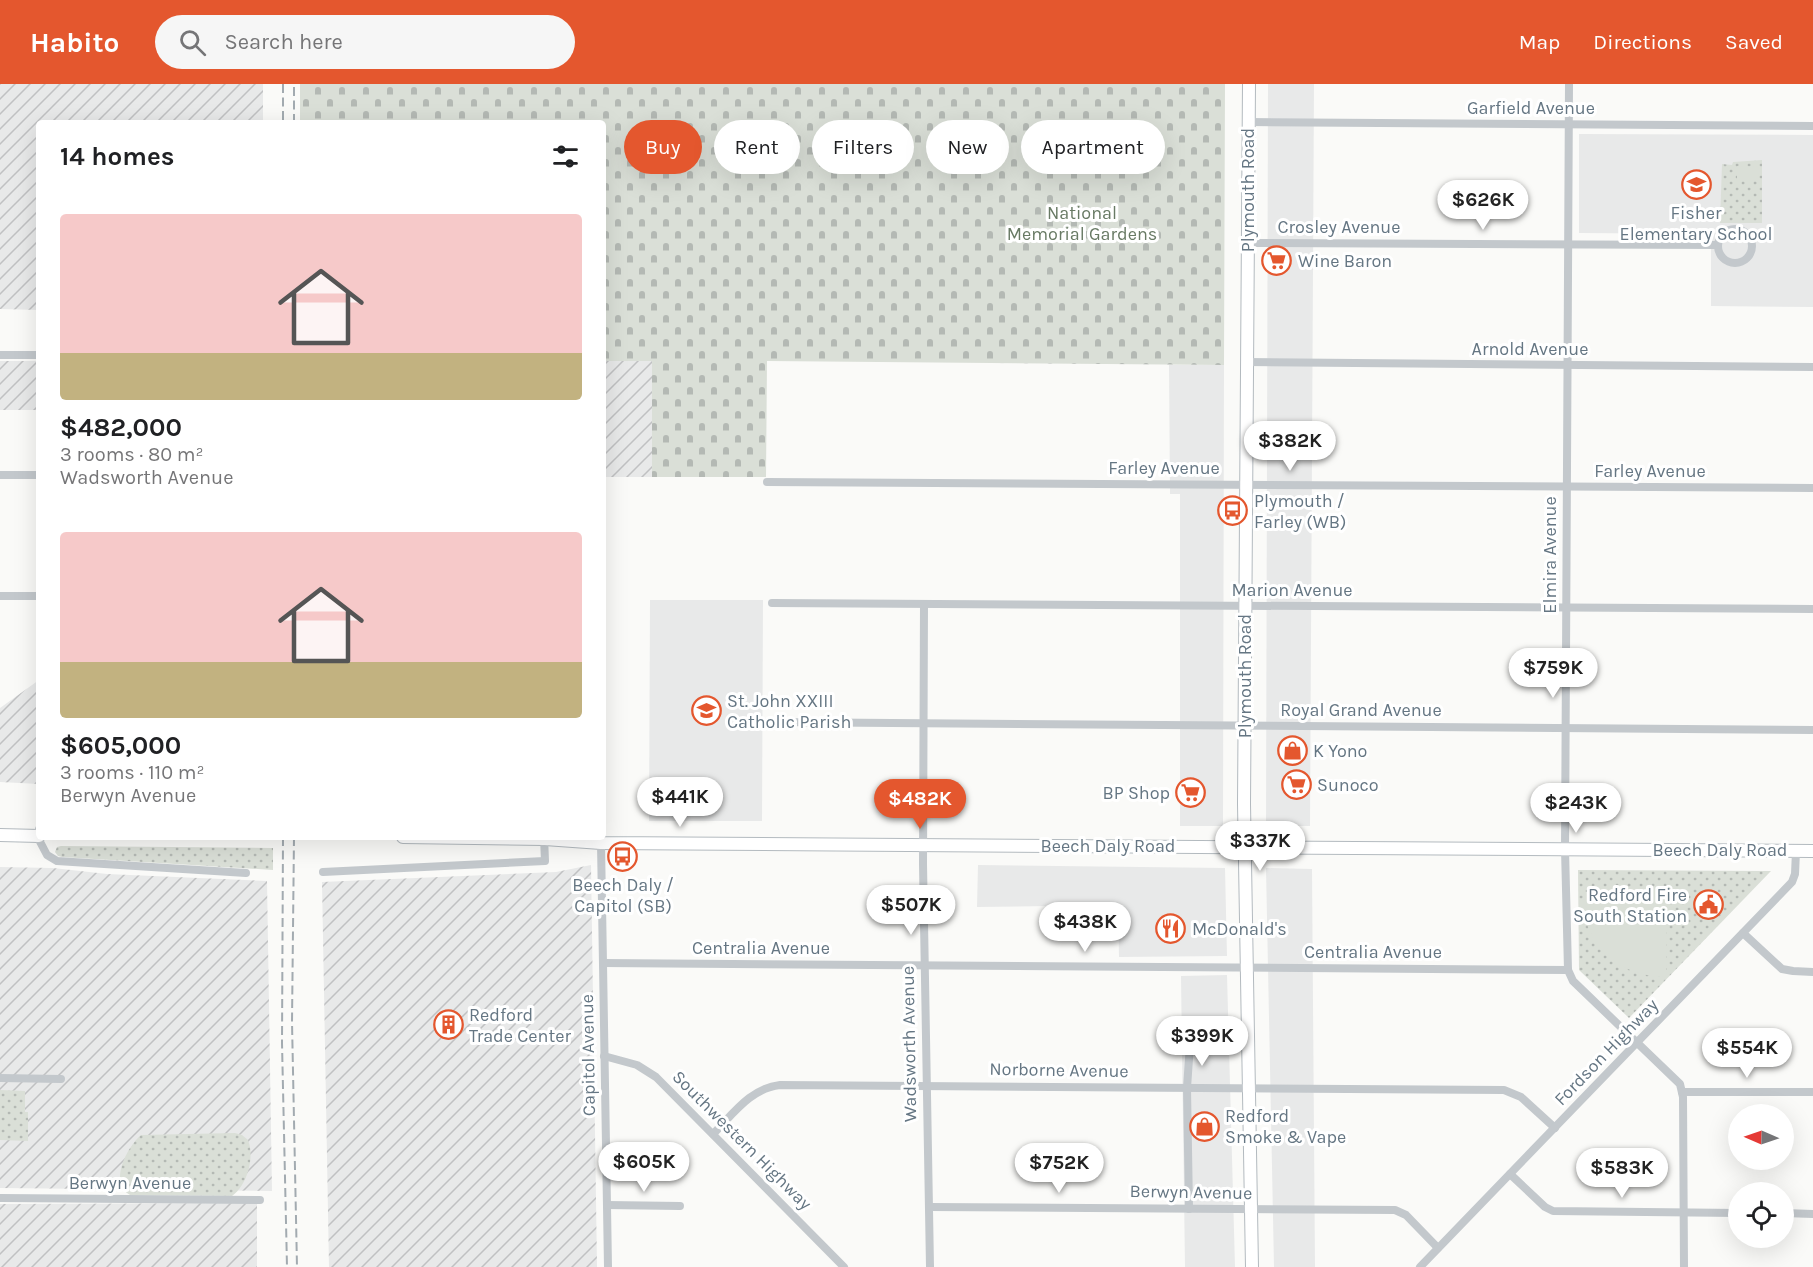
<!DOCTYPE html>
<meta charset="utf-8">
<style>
:root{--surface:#fff;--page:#f6f6f6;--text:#202124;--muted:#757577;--accent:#e4572e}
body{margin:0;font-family:Karla,sans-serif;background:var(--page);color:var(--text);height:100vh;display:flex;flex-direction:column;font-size:22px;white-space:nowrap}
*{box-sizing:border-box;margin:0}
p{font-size:20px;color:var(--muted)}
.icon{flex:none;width:33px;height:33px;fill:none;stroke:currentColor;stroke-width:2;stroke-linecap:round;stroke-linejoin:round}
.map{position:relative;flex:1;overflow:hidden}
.details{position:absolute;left:36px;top:36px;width:570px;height:720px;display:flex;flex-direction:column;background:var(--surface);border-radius:6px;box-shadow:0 6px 24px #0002}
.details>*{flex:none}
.guide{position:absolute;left:624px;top:36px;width:570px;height:54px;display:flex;gap:12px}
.needle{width:39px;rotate:272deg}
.buttons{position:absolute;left:1728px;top:1020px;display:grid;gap:12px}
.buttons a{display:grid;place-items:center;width:66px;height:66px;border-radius:50%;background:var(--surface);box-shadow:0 6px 24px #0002;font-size:30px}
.price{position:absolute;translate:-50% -51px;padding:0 14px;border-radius:21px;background:#fff;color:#222;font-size:20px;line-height:39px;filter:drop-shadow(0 2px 3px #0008)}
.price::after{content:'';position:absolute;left:50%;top:36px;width:18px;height:14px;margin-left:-9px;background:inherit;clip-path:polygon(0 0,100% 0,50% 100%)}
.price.on{background:var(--accent);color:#fff}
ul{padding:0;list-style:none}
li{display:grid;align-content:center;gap:12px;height:318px;padding:0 24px}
li span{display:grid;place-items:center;height:186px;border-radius:6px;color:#555}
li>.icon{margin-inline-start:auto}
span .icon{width:108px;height:108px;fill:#fffc;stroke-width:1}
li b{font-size:26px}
h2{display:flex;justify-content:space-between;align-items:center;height:72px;padding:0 24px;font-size:26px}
.pill{padding:0 21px;border-radius:27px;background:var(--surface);box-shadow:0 6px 24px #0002;font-size:21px;line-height:54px}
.pill.on{background:var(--accent);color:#fff}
header{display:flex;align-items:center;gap:36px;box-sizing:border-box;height:84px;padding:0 30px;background:var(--accent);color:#fff}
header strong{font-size:28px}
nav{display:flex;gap:33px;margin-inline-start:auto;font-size:21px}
.search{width:420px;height:54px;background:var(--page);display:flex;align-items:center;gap:15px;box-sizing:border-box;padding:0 21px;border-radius:33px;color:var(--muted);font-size:22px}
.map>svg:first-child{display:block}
.built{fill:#e8e9e9}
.industrial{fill:url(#industrial-furrows)}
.green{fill:url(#green-dots)}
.cemetery{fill:url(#cemetery-stones)}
.pitch{fill:#dadfd7}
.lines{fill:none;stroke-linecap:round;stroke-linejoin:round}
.secondary-casing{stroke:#b3babf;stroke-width:14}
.minor{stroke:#c3c8cc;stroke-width:8}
.secondary{stroke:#fff;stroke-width:12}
.rail{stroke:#a2aab0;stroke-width:2;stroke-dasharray:9 4.5;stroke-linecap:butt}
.labels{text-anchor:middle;stroke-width:6;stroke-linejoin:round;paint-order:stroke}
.street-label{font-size:18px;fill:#657683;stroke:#fff}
.park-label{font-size:18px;fill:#687a64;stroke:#fff}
.poi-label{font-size:18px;fill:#657683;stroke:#fff;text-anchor:start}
</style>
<header>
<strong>Habito</strong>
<div class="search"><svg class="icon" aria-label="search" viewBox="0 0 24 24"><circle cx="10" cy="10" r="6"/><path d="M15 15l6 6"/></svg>Search here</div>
<nav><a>Map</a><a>Directions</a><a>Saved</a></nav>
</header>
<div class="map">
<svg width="1813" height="1183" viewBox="0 0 1813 1183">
<defs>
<pattern id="industrial-furrows" width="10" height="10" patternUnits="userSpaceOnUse" patternTransform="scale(1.5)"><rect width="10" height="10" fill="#e8e9e9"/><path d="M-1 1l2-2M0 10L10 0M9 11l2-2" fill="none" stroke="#c0c1c2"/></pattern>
<pattern id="green-dots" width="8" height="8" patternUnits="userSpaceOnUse" patternTransform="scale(1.5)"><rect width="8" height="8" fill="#dadfd7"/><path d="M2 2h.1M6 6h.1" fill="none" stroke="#b4b9b4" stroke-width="1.8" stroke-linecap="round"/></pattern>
<pattern id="cemetery-stones" width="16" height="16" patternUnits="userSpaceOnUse" patternTransform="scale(1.5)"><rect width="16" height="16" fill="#dadfd7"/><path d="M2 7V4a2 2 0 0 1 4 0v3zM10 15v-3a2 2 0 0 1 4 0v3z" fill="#b4b9b4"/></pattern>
</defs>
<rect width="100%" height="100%" fill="#fafaf8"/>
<g class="built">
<path d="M1268,0H1314L1310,742H1266Z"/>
<path d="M1579,50L1813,51V223L1711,222V150L1579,149Z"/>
<path d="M1169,281H1224L1223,742H1180V410H1170Z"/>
<path d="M650,516H763L762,737H649Z"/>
<path d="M978,781L1225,784L1227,872L1119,873L1118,821L977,823Z"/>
<path d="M1266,784L1312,785L1315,1183H1274Z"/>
<path d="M1227,891L1235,1183H1185L1181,892Z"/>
</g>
<g class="industrial">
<path d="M0,0H263V39H39V226L0,225Z"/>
<rect x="0" y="277" width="39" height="49"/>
<rect x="603" y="277" width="49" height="116"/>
<path d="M39,596V700L0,698V624Z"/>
<path d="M591,781L597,1183H329L322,798L556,788Z"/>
<path d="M0,783L53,784L107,790L267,797L272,1107L0,1104Z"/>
<path d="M257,1119V1183H0V1120Z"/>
</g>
<g class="green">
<path d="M1762,76V139H1720L1722,80L1732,81L1733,78Z"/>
<path d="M61,762L273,764V786L62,773L58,772L55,768L57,763Z"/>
<path d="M1578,786L1771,787L1629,934L1579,886Z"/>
<path d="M0,1006L25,1007V1028H28V1057L0,1056Z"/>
<path d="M235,1049L242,1051L248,1056C255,1074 247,1101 232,1112L130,1111C108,1099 127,1063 141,1051Z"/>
</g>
<path class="cemetery" d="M300,0H1225L1224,281L767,277L766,393H652V277H603V39H300Z"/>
<g class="pitch">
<path d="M1737,82L1758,83V96H1737Z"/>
<path d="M1583,808H1660L1667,815L1666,893C1615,892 1581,859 1583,808Z"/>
</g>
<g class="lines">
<defs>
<g id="secondary">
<path d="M1249,0L1244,720L1252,1183"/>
<path d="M0,751L39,752"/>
<path d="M403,753L545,755L601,759L1813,767"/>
</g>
</defs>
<use href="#secondary" class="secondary-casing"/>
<g class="minor">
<path d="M1569,0L1565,765L1568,886L1573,897L1680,1000L1683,1013L1684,1183"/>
<path d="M1249,38L1813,42"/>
<circle cx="1735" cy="162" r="17"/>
<path d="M1248,159L1718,161"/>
<path d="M0,271H39"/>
<path d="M1247,278L1813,283"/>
<path d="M0,391H39"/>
<path d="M767,398L1813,404"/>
<path d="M0,512H39"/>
<path d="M772,519L1813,525"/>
<path d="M924,520L923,780L930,1183"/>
<path d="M766,638L1813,646"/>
<path d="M39,745L37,752L47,771L57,777L246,789"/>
<path d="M601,759L608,1183"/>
<path d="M323,788L545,777L544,753"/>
<path d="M1743,849L1782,885L1793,887L1813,888"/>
<path d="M603,879L1568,886"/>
<path d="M604,972L637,981L656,993L844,1183"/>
<path d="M0,994L61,995"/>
<path d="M1682,1008H1813"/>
<path d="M713,1050C733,1030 751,1004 780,1001L1504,1006L1521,1013L1555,1044"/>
<path d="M1510,1090L1545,1123L1553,1127L1738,1129"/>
<path d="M0,1114L260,1116"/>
<path d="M607,1121L680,1122"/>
<path d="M929,1123L1395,1126L1406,1131L1438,1164"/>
<path d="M1189,1125L1187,1004L1190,960"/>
<path d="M1784,1129L1813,1130"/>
<path d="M1420,1183L1792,798L1795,790L1796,767"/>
</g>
<use href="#secondary" class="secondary"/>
<g class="rail">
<path d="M283,0V39"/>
<path d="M294,39V0"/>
<path d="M283,753L282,959L287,1183"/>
<path d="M294,753L292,938L297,1183"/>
</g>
</g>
<defs>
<symbol id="school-ring" viewBox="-11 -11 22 22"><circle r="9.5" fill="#fff" stroke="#e4572e" stroke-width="1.5"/><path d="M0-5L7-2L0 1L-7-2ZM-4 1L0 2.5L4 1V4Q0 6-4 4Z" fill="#e4572e"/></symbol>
<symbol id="supermarket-ring" viewBox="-11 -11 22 22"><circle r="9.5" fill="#fff" stroke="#e4572e" stroke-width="1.5"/><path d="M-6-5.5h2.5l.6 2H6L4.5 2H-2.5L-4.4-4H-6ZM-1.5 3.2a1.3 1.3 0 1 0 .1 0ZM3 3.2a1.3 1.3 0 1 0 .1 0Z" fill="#e4572e"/></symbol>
<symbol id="bus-ring" viewBox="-11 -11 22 22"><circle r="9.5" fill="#fff" stroke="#e4572e" stroke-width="1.5"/><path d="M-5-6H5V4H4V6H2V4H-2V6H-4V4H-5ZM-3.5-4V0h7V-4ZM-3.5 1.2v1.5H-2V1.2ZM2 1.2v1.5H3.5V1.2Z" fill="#e4572e"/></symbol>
<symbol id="shop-ring" viewBox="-11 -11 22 22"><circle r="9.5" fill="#fff" stroke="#e4572e" stroke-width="1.5"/><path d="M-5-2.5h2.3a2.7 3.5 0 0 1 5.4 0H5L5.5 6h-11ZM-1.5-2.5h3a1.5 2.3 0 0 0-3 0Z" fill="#e4572e"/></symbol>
<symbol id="civic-ring" viewBox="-11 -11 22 22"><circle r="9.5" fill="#fff" stroke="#e4572e" stroke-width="1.5"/><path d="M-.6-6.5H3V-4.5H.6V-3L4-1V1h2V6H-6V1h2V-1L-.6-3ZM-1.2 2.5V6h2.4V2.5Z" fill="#e4572e"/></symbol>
<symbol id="restaurant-ring" viewBox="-11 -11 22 22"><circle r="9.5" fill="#fff" stroke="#e4572e" stroke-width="1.5"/><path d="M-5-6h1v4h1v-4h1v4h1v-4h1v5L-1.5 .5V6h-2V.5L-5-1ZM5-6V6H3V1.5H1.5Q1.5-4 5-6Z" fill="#e4572e"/></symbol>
<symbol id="building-ring" viewBox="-11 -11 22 22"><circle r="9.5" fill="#fff" stroke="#e4572e" stroke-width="1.5"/><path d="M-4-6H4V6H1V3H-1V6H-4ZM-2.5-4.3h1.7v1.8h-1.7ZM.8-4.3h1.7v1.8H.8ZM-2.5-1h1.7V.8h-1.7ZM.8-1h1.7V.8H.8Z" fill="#e4572e"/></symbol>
</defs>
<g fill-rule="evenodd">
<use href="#school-ring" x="1680" y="84" width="33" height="33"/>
<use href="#supermarket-ring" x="1260" y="160" width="33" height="33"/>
<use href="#bus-ring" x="1216" y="410" width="33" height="33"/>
<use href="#school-ring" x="690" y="610" width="33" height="33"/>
<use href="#shop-ring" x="1276" y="650" width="33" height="33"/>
<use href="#supermarket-ring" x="1280" y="684" width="33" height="33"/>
<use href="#supermarket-ring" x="1174" y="692" width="33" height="33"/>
<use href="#bus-ring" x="606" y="756" width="33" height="33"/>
<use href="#civic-ring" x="1692" y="804" width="33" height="33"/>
<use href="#restaurant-ring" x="1154" y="828" width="33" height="33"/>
<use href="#building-ring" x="432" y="924" width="33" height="33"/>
<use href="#shop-ring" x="1188" y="1026" width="33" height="33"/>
</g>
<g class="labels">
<g class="street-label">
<text x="1531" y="30">Garfield Avenue</text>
<text transform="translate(1248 106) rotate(-90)" y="6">Plymouth Road</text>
<text x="1339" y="149">Crosley Avenue</text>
<text x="1530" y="271">Arnold Avenue</text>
<text x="1164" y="390">Farley Avenue</text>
<text x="1650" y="393">Farley Avenue</text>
<text transform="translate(1550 471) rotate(-90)" y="6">Elmira Avenue</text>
<text x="1292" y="512">Marion Avenue</text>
<text transform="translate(1245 592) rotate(-90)" y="6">Plymouth Road</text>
<text x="1361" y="632">Royal Grand Avenue</text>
<text x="1108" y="768">Beech Daly Road</text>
<text x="1720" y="772">Beech Daly Road</text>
<text x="761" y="870">Centralia Avenue</text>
<text x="1373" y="874">Centralia Avenue</text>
<text transform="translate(909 960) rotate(-91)" y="6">Wadsworth Avenue</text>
<text transform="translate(1606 968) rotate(-46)" y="6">Fordson Highway</text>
<text transform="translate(588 971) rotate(-91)" y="6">Capitol Avenue</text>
<text transform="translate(1059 986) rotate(1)" y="6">Norborne Avenue</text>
<text transform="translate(742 1056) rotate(45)" y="6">Southwestern Highway</text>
<text x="130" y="1105">Berwyn Avenue</text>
<text transform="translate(1191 1108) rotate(1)" y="6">Berwyn Avenue</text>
</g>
<g class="park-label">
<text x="1082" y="135">National<tspan x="1082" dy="21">Memorial Gardens</tspan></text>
</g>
<g class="poi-label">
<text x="1696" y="135" text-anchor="middle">Fisher<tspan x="1696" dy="21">Elementary School</tspan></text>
<text x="1298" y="183">Wine Baron</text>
<text x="1254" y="423">Plymouth /<tspan x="1254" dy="21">Farley (WB)</tspan></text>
<text x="727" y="623">St. John XXIII<tspan x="727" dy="21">Catholic Parish</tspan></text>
<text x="1313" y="673">K Yono</text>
<text x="1317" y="707">Sunoco</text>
<text x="1170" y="715" text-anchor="end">BP Shop</text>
<text x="623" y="807" text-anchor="middle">Beech Daly /<tspan x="623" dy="21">Capitol (SB)</tspan></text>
<text x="1687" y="817" text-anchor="end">Redford Fire<tspan x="1687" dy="21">South Station</tspan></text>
<text x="1192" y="851">McDonald's</text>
<text x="469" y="937">Redford<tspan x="469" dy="21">Trade Center</tspan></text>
<text x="1225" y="1038">Redford<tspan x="1225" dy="21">Smoke &amp; Vape</tspan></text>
</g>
</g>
</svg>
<div class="buttons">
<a><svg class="needle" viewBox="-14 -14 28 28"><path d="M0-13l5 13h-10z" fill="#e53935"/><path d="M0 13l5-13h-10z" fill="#757577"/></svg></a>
<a><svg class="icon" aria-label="locate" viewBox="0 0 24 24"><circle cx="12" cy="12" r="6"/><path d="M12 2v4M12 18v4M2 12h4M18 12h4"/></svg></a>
</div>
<b class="price" style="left:1483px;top:147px">$626K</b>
<b class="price" style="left:1290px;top:388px">$382K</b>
<b class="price" style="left:1553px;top:615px">$759K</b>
<b class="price" style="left:680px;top:744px">$441K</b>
<b class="price on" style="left:920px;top:746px">$482K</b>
<b class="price" style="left:1576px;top:750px">$243K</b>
<b class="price" style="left:1260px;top:788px">$337K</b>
<b class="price" style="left:911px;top:852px">$507K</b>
<b class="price" style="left:1085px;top:869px">$438K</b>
<b class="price" style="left:1202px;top:983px">$399K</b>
<b class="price" style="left:1747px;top:995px">$554K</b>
<b class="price" style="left:644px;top:1109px">$605K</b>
<b class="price" style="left:1059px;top:1110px">$752K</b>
<b class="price" style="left:1622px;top:1115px">$583K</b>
<div class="guide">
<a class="pill on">Buy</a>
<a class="pill">Rent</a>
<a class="pill">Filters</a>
<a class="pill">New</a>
<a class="pill">Apartment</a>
</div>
<section class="details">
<h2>14 homes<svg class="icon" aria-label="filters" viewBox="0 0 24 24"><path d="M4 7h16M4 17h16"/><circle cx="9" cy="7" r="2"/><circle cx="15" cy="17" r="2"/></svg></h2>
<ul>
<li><span style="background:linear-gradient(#f6c9c9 75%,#c2b280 0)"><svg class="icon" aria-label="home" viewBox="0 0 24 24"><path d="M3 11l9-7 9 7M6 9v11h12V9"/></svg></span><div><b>$482,000</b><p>3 rooms · 80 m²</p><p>Wadsworth Avenue</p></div></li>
<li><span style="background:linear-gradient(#f6c9c9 70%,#c2b280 0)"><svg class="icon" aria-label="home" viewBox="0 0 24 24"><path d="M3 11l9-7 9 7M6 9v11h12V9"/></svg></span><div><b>$605,000</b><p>3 rooms · 110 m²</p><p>Berwyn Avenue</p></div></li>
</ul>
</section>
</div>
